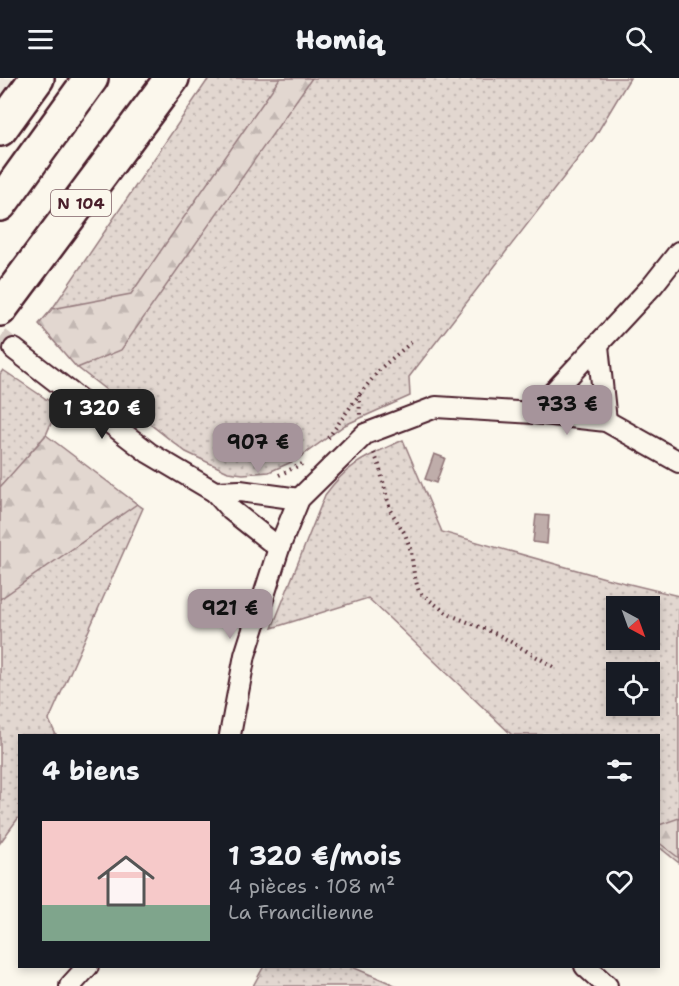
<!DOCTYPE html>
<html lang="fr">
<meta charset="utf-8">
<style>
:root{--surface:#171b24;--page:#242831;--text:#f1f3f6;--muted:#9ea1a6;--accent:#a6949b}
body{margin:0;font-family:"Shantell Sans",sans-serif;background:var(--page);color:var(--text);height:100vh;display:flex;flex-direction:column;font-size:22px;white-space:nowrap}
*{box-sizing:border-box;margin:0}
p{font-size:20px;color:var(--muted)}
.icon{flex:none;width:33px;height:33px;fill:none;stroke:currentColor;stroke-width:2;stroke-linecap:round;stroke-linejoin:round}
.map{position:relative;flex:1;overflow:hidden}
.sheet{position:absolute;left:18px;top:656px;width:642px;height:234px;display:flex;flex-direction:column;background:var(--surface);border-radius:0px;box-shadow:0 3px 9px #0003}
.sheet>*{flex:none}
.needle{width:39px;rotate:139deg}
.fabs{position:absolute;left:606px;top:518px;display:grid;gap:12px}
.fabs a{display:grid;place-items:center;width:54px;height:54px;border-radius:0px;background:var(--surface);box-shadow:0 3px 9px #0003;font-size:30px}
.price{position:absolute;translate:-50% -51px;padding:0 14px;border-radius:12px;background:var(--accent);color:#111;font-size:20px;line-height:39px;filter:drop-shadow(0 2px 3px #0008)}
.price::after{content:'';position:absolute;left:50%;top:36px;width:18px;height:14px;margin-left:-9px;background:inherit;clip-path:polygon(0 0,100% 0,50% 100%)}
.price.selected{background:#222;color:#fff}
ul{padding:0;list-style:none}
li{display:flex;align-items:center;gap:18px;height:150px;padding:0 24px}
li span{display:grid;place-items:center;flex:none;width:168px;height:120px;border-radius:0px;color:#555}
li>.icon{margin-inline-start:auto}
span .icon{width:72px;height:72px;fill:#fffc;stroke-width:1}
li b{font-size:26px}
h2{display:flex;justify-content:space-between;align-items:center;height:72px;padding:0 24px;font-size:26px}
header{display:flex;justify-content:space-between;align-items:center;height:78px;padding:0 24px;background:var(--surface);font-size:27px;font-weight:800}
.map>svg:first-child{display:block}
.built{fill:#eee7de}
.grass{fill:url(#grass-dots);stroke:#967b7e;stroke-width:1.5;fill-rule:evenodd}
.forest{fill:url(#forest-firs);stroke:#967b7e;stroke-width:1.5}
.water{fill:#bfadaa;stroke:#907477;stroke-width:1.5}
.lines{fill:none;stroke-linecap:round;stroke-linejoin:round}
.street-tunnel{stroke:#d8ccc5;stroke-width:20;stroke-dasharray:20 10;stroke-linecap:butt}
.street-casing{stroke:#4a1f2b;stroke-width:24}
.highway-casing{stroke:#4a1f2b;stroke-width:38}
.path{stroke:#4a1f2b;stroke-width:4;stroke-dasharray:1.5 4.5;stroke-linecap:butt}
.street{stroke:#fbf7ec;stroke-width:20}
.highway{stroke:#fbf7ec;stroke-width:33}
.labels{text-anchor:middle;stroke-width:4.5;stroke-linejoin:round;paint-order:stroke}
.shield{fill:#fbf7ec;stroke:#7f6065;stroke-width:1.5}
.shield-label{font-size:16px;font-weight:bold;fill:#4a1f2b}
</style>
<header><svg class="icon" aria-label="menu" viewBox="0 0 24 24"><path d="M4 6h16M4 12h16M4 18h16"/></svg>Homiq<svg class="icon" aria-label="search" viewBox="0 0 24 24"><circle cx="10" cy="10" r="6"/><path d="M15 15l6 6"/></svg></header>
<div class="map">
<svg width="679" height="908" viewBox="0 0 679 908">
<defs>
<pattern id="grass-dots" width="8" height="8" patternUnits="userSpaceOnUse" patternTransform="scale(1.5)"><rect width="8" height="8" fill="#e2d7d0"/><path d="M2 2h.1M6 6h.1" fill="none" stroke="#c3b8b3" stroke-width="1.8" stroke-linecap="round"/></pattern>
<pattern id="forest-firs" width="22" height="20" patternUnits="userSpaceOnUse" patternTransform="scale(1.5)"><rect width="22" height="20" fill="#e2d7d0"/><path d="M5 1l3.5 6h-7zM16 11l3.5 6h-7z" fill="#c3b8b3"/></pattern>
</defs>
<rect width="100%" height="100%" fill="#fbf7ec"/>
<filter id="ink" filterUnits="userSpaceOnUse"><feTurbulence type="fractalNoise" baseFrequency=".0167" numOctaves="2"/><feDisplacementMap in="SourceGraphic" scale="12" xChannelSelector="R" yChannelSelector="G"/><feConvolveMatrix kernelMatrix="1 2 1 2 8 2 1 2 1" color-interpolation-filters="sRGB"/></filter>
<g filter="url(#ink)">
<path class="built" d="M0,0H18L0,25Z"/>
<g class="grass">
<path d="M209,0H630L594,60L409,299L410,318L345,347L296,382L269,394L243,396L228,394L186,374L78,290L52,231Z"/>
<path d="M3,292L58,329L46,357L29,376L121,415L143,430L49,642L56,657H20L19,739L0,765V296Z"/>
<path d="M403,362L442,454L605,500L679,518V785L659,769L658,657H512L368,520L272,550L325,417C348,385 368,378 403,362ZM616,528H650V561H616ZM616,594H650V627H616Z"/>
<path d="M264,888H350L397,908H253Z"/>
</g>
<g class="forest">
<path d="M280,0H312L121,272L77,290L39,246L52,231L131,216Z"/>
<path d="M46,357L137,426L0,521V409Z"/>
<path d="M679,740V780L658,764L659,747Z"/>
</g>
<g class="water">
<path d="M434,376L445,380L436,405L425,401Z"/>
<path d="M536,437L549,438L547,466L533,464Z"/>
</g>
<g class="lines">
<path class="street-tunnel" d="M0,260L14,271"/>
<defs>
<g id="street">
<path d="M598,268L606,343"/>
<path d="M14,271L149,375L215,414L231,432L279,470"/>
<path d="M534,335L653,207L679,174"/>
<path d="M215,414L240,413L299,421"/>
<path d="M230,657L245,577L279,470L299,421L365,356L436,329L534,335L606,343L679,384"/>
<path d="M585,888L607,908"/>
<path d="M70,908L88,888"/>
</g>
<g id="highway">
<path d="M0,51L37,0"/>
<path d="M0,126L91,0"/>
<path d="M0,231L172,0"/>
</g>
</defs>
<use href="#street" class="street-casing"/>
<use href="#highway" class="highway-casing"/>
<g class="path">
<path d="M359,317L360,337"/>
<path d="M328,360L359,317L382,289L414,262"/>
<path d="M374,375L379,387L390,432L405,456L411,473L414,496L419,514L448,536L499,557L554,589"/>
<path d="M279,397L304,385"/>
</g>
<use href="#street" class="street"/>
<use href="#highway" class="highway"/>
</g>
</g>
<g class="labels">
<rect class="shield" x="51" y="112" width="60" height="26" rx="4.5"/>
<g class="shield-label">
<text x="81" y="131">N 104</text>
</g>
</g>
</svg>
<div class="fabs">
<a><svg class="needle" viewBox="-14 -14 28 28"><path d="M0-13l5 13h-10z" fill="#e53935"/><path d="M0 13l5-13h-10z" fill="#9ea1a6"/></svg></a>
<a><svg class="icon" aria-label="locate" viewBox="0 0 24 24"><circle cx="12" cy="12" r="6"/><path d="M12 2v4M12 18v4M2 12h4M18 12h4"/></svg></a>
</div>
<b class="price" style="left:567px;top:358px">733 €</b>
<b class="price selected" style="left:102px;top:362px">1 320 €</b>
<b class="price" style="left:258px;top:396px">907 €</b>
<b class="price" style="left:230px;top:562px">921 €</b>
<section class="sheet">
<h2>4 biens<svg class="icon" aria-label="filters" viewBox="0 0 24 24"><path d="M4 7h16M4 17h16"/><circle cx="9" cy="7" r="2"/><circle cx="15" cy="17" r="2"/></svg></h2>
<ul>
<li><span style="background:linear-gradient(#f6c9c9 70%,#7fa58c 0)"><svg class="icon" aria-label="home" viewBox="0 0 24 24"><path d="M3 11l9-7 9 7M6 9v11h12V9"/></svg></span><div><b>1 320 €/mois</b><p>4 pièces · 108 m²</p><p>La Francilienne</p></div><svg class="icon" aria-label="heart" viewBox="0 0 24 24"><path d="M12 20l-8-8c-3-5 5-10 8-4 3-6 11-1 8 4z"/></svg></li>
</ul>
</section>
</div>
